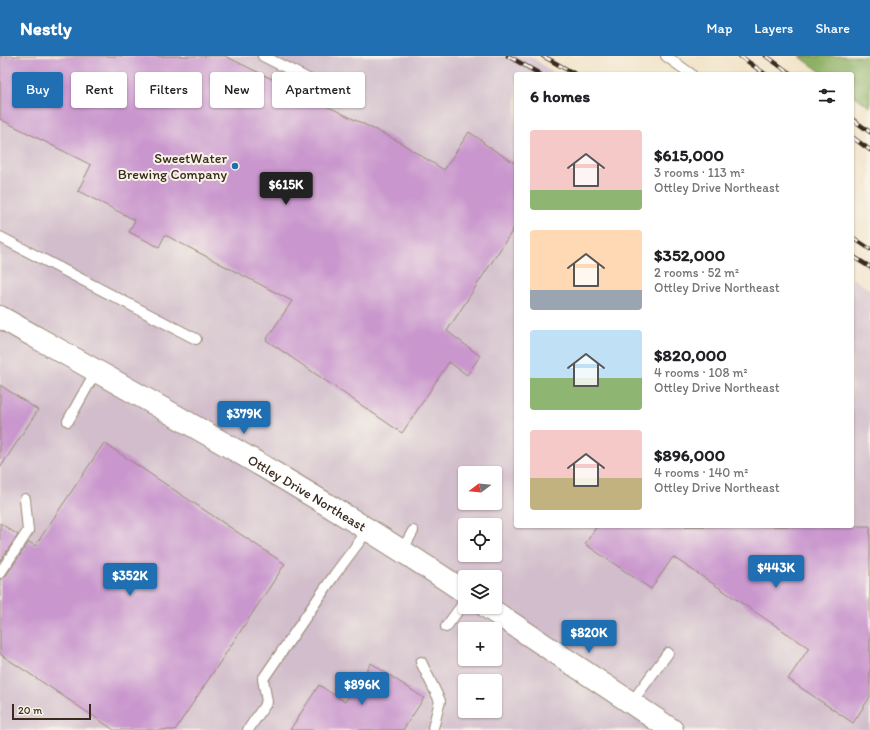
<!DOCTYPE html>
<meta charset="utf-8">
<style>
:root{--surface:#fff;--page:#f6f6f6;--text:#202124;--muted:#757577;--accent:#1f6fb2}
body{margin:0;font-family:Itim,sans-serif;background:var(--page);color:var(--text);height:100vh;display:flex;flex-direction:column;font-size:15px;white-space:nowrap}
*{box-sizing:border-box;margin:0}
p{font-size:13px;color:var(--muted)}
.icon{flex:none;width:22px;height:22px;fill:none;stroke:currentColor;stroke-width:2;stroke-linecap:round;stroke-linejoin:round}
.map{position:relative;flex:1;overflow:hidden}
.panel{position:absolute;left:514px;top:16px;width:340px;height:456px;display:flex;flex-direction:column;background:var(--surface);border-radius:4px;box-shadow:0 1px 3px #0004}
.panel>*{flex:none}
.top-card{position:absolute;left:12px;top:16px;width:380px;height:36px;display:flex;gap:8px}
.needle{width:26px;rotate:254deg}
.tools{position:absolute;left:458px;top:410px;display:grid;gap:8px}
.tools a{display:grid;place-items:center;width:44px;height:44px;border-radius:4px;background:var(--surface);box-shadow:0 1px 3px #0004;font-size:20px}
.scale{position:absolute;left:12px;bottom:10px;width:79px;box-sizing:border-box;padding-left:4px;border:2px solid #3b2a1e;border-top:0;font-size:11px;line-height:14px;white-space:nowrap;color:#3b2a1e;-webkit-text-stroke:3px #f7f3e8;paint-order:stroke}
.price{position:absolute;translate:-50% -34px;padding:0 9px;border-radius:4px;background:var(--accent);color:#fff;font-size:13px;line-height:26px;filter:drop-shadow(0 1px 2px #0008)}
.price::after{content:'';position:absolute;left:50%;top:24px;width:12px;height:9px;margin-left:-6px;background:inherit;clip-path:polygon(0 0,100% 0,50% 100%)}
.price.active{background:#222;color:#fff}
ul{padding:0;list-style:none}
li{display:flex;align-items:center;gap:12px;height:100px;padding:0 16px}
li span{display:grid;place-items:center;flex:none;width:112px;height:80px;border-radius:4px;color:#555}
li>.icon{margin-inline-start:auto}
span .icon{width:48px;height:48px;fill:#fffc;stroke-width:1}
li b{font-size:17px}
h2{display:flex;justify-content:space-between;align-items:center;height:48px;padding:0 16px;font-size:17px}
.chip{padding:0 14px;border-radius:4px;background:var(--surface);box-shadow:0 1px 3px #0004;font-size:14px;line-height:36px}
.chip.active{background:var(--accent);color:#fff}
header{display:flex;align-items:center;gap:24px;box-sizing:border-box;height:56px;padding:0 20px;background:var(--accent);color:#fff}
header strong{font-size:19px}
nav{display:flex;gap:22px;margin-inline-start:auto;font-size:14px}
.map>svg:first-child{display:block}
.industrial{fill:#d1bdcb;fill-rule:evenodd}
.forest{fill:#8db064;stroke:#646d41}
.building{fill:#c996cd}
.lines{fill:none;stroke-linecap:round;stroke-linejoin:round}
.service-casing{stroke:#968774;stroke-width:12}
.tertiary-casing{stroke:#968774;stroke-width:24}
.service{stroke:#fff;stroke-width:10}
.tertiary{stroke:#fff;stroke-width:22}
.rail-casing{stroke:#3b2a1e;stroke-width:4.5}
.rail{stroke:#f7f3e8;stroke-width:3;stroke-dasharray:9;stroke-linecap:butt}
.poi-dot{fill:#1f6fb2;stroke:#f7f3e8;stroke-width:1.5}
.labels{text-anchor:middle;stroke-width:4;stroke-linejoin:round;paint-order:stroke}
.poi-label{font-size:14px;fill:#3b2a1e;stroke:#f7f3e8;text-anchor:end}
.street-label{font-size:14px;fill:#3b2a1e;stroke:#f7f3e8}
</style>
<header>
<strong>Nestly</strong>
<nav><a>Map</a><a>Layers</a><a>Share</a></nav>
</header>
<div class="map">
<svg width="870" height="674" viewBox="0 0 870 674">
<rect width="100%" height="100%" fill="#f7f3e8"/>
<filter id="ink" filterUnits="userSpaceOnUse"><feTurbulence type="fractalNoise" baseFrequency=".025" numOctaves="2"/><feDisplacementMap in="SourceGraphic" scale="8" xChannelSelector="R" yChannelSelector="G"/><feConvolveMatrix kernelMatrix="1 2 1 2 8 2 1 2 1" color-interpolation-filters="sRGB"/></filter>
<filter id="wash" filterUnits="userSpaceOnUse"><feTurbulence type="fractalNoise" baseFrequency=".012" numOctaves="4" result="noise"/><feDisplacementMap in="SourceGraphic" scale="16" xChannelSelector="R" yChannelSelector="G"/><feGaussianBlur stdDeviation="0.9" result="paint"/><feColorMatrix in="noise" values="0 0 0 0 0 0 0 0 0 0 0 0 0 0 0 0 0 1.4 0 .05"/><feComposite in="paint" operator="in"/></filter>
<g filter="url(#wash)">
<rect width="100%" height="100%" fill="#f2e4c9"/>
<path class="industrial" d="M0,0H531L554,18H516V470H852V222L870,234V674H0ZM465,417H495V447H465ZM465,469H495V499H465ZM465,521H495V551H465ZM465,573H495V603H465ZM465,625H495V655H465Z"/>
<path class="forest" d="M799,0H870V51L852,38V18H824Z"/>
<g id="blocks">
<g class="building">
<path d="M0,0H225L396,84L444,114L469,76L484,86L483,87L516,108V169L447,275L480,300L467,319L449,306L402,377L266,284L292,245L165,179L159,191L129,176L135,164L78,135L91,109L0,63Z"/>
<path d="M0,329L38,354L0,412Z"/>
<path d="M104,387L285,508L175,674H114L0,598V523L5,521L29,486L35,490Z"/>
<path d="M0,467L18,479L0,505Z"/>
<path d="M597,470H870V641L853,667L788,623L809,592L673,501L651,533L585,488Z"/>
<path d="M371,607L424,642L403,674H290L319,629L345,646Z"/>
</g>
</g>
</g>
<g filter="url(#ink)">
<use href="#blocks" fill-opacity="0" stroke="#968774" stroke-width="1"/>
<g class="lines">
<defs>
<g id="service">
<path d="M263,0L348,43"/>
<path d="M666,0L691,18"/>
<path d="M0,181L196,283"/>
<path d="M68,365L96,315"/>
<path d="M402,495L413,475"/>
<path d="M0,517L28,475L25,443"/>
<path d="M446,571L465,545"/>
<path d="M421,606L440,645L433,672"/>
<path d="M631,647L668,597"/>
<path d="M248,674L267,646L263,623L335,518L368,474"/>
</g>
<g id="tertiary">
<path id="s1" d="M0,261C157,349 315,436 465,536"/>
<path d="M487,551L672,674"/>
</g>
</defs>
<use href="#service" class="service-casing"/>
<use href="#tertiary" class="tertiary-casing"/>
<use href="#service" class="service"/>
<use href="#tertiary" class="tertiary"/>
<defs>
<g id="rail">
<path d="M508,0L540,18"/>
<path d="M543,0L575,18"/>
<path d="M740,0L765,18"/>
<path d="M766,0L791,18"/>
<path d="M852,63L870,76"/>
<path d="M852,81L870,94"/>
<path d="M852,181L870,193"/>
<path d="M852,200L870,211"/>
</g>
</defs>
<use href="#rail" class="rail-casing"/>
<use href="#rail" class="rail"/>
</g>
</g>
<circle class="poi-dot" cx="235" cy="110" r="4"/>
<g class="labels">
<g class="poi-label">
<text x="227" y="107">SweetWater<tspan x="227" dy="16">Brewing Company</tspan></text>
</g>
<g class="street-label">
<text dy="5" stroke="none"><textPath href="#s1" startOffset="354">Ottley Drive Northeast</textPath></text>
</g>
</g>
</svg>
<div class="tools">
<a><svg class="needle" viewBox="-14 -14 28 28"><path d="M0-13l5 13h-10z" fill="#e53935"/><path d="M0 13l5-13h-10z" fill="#757577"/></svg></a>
<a><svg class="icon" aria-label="locate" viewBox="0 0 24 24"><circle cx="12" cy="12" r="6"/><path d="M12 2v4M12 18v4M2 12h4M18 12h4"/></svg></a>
<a><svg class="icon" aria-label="layers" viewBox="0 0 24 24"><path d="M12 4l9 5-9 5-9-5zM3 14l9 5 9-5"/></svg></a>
<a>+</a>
<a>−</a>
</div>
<div class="scale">20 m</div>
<b class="price active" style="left:286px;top:150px">$615K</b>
<b class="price" style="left:244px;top:379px">$379K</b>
<b class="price" style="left:776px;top:533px">$443K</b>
<b class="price" style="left:130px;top:541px">$352K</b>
<b class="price" style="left:589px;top:598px">$820K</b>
<b class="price" style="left:362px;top:650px">$896K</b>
<div class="top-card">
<a class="chip active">Buy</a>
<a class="chip">Rent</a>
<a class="chip">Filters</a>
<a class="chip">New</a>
<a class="chip">Apartment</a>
</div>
<section class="panel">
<h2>6 homes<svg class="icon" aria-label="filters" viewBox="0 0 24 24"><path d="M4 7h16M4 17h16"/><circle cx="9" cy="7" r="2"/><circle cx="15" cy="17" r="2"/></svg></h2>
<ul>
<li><span style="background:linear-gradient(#f6c9c9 75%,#8fb573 0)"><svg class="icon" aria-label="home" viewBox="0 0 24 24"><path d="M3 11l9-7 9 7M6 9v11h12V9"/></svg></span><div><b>$615,000</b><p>3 rooms · 113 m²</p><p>Ottley Drive Northeast</p></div></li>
<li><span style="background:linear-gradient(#ffd9b3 75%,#9aa5b1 0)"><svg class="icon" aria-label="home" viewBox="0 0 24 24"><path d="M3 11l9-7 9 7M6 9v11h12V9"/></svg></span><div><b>$352,000</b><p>2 rooms · 52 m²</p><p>Ottley Drive Northeast</p></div></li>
<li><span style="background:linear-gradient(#bfe0f5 60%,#8fb573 0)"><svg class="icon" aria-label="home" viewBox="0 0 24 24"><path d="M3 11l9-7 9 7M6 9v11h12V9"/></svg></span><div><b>$820,000</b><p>4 rooms · 108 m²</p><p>Ottley Drive Northeast</p></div></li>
<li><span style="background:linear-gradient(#f6c9c9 60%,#c2b280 0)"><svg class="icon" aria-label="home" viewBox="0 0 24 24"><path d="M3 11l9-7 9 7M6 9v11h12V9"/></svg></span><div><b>$896,000</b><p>4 rooms · 140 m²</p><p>Ottley Drive Northeast</p></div></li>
</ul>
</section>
</div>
